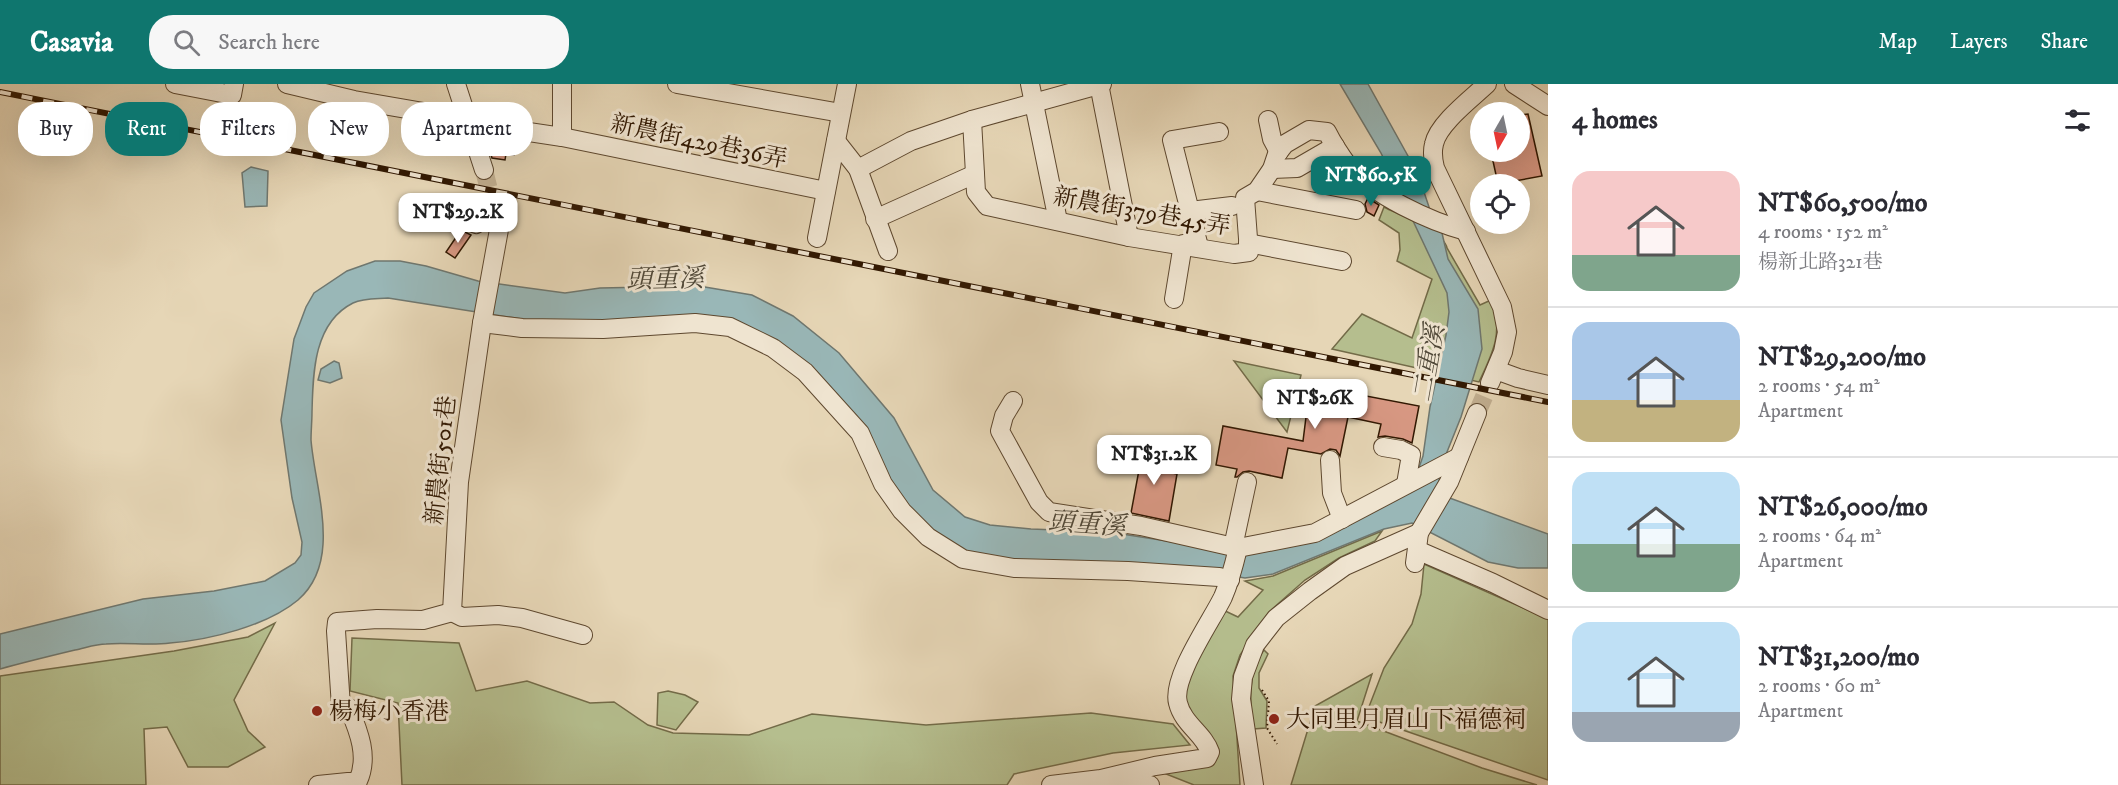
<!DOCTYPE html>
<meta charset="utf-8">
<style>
:root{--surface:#fff;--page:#f7f7f7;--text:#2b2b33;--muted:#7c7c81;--line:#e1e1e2;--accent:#0f766e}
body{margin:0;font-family:"IM FELL DW Pica","Noto Serif TC",serif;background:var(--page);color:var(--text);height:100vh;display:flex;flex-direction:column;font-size:22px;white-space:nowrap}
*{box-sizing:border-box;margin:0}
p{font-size:20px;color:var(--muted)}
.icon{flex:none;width:33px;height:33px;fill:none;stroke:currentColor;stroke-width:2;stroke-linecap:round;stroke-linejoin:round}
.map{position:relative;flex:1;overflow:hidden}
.panel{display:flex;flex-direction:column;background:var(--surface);width:570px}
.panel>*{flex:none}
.guide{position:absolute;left:18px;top:18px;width:570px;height:54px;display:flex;gap:12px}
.needle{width:39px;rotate:189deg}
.fabs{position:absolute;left:1470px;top:18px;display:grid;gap:12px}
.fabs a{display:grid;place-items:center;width:60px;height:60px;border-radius:50%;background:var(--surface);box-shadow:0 6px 24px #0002;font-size:30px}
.price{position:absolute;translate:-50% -51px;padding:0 14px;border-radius:12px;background:#fff;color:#222;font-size:20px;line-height:39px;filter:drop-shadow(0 2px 3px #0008)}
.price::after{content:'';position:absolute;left:50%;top:36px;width:18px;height:14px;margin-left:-9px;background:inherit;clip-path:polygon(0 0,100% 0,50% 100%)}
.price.selected{background:var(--accent);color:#fff}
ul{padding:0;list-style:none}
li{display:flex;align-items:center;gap:18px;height:150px;padding:0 24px}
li+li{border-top:2px solid var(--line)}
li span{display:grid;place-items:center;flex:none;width:168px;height:120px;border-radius:18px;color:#555}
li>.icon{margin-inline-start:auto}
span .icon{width:72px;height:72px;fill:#fffc;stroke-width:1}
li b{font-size:26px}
h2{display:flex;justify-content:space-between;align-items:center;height:72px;padding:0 24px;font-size:26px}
.tag{padding:0 21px;border-radius:24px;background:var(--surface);box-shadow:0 6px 24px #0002;font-size:21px;line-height:54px}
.tag.selected{background:var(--accent);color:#fff}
header{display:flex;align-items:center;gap:36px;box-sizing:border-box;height:84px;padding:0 30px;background:var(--accent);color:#fff}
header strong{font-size:28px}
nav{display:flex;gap:33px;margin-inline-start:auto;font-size:21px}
.search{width:420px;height:54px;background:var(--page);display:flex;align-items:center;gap:15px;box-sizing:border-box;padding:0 21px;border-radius:24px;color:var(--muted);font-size:22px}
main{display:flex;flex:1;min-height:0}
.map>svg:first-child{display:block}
.green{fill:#b5be8e;stroke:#736b48;stroke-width:1.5}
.water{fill:#99b7b7;stroke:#6f776f;stroke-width:1.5}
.building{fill:#d89883;stroke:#311802;stroke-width:1.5}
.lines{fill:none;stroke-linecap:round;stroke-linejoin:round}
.minor-tunnel{stroke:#c2b092;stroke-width:18;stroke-dasharray:18 9;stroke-linecap:butt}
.minor-casing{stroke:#5e482f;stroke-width:20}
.path{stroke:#311802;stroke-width:2;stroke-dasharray:1.5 3;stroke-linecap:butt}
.minor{stroke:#efe4d0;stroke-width:18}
.rail-casing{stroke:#311802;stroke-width:6}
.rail{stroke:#efe4d0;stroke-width:4;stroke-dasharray:11;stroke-linecap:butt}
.poi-dot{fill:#8f2418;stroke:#efe4d0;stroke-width:2}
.labels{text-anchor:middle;stroke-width:6;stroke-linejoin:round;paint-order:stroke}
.street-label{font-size:24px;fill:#311802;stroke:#efe4d0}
.poi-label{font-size:24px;fill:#311802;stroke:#efe4d0;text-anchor:start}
.water-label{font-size:26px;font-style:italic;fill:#504838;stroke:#efe4d0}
</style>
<header>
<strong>Casavia</strong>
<div class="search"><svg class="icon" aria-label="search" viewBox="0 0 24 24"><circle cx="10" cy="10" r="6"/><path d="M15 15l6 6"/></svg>Search here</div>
<nav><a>Map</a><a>Layers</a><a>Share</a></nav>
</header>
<main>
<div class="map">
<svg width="1548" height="701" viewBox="0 0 1548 701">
<rect width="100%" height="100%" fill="#e6d6b6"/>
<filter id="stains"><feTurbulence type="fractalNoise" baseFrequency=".00333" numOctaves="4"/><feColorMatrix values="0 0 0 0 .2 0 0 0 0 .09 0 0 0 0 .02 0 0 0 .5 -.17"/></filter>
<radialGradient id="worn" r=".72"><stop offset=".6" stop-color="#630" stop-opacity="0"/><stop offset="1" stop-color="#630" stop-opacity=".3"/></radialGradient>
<g class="green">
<path d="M1384,123C1399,131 1444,148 1447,164L1480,221L1491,216C1504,247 1493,269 1479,298L1332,265L1362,230L1412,254L1432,195L1397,177L1400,166L1399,149L1379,136Z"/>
<path d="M1234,277L1301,291L1287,348Z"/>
<path d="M1382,447L1375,457L1339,474L1305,496L1269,528L1240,571L1233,592L1240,701H1194L1161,688L1209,678L1181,611L1221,525L1238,533L1263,506L1245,497L1273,492Z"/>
<path d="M1424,480L1548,535V696L1365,633L1384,584L1412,540L1421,510Z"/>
<path d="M275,539L234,616L248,647L265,663L228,683H188L167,643L144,645L146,701H0V592L174,567L248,553Z"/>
<path d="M352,554L459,559L476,607L527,597L590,619L614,618L648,641L673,649L749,651L812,630L926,641L1091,629L1173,640L1190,661L1113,669L1014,690L1007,701H402L398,619L350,607Z"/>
<path d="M1264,566L1268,570L1259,589V604L1267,617L1266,644L1253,645C1250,619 1247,588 1264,566Z"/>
<path d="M1372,590L1357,637L1482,684L1537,701H1291L1315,622Z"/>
<path d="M668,607L685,611L698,618L676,646L657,641L658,609Z"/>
</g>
<g class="water">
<path d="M1340,0H1368L1418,90L1431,129L1442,149L1448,175L1478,225L1482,265L1461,333L1445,373L1436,409L1548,450V484H1518L1488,478L1412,439L1384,445L1273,490L1245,494L1221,490L979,473L942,457L908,427L862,347L741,239H547L388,214C377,215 364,214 353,219C313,239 313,291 312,328C312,337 311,347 311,356C315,406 343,477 298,516C267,542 209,556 170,559C149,562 127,558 106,560C96,560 85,564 75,566C50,572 25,578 0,585V550L143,515L214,507L265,497L295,479L301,471L302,458L292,414L281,336L294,255L306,223L314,209L347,187L375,177H400L426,182L478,197L565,209L600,204L699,202L752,211L793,232L839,269L894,334L933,406L965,433L990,441L1031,445L1109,448L1231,467L1296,457L1413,401L1423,372L1430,323L1446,251L1449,228L1447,209L1381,69Z"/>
<path d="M251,83L268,87L267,122L245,123L242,89Z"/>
<path d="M334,277L339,279L342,294L330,299L318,296L321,285Z"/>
</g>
<g class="building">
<path d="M1528,30L1542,92L1498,100L1491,68H1520V31Z"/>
<path d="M489,53L516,57L514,71L506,70L505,76L492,74L488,61Z"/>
<path d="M1368,114L1379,121L1374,132L1367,128L1365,120Z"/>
<path d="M461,146L471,151L455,174L446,168Z"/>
<path d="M1303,300L1419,322L1412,359L1403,355L1385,352L1378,353L1381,340L1348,333L1340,372L1336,366L1330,365L1321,370L1288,364L1282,394L1249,387L1243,388L1237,393H1235L1237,385L1216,381L1223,342L1303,357L1307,325L1298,323Z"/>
<path d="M1144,359L1160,362L1157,378L1168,381L1167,388L1177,390L1169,437L1131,429Z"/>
</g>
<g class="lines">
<g class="minor-tunnel">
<path d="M484,86L494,126"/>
<path d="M1477,329L1490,299"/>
</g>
<defs>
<g id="minor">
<path d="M175,0L232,11L234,0"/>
<path d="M287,0L354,16L441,31"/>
<path d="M456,0L484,86"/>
<path d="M562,0V53"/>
<path d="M677,0L841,29"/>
<path d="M1030,0L1058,137"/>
<path d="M1099,0L1129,153"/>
<path d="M1487,0C1471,15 1438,40 1434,60C1432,68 1433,76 1435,84L1502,223L1507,248L1503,268L1490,299"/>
<path d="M1514,0L1548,22"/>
<path d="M972,36L976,108L987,122L1129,153L1234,170L1249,168L1245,114L1257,107L1272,85L1277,70L1285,60L1309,46L1327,48C1333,60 1341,72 1349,83C1373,111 1431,138 1466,147"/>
<path d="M1268,36L1272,55L1279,68"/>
<path d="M482,41L562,53L826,107"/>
<path d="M836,57L858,85L888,167"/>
<path d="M858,85L911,57L972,36L1102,0"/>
<path d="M1272,85L1297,84L1335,62"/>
<path d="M1257,107L1356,126"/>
<path d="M494,126L500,140L482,239L459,398L452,528L462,533L498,531L522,534L583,551"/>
<path d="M1190,127L1232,122"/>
<path d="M456,132L476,140L485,130L495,129"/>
<path d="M875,135L975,90"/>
<path d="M817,154L847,0"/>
<path d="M1248,159L1342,177"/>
<path d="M1199,163L1172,56L1219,48"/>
<path d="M1174,215L1183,160"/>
<path d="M482,239L522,244L603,245L695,239L730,243L773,264L805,288L860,349L883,400L902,427L928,453L963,475L1014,484L1128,487L1219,493L1230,496"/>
<path d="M1496,286L1518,294L1548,301"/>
<path d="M1013,317L1004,332L1000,347L1039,418L1049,428L1141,442L1238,464L1315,449L1459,373"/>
<path d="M1383,363L1401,366L1411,371L1406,400"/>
<path d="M1330,376L1332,409L1342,435"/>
<path d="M1233,463L1247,398"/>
<path d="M1417,466L1493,499L1548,526"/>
<path d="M1415,479L1419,449L1449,398L1477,329"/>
<path d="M1113,697L1150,701"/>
<path d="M318,701L358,697C369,673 359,648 349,624L341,623L336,547L337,538L377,535L423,536L452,528"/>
<path d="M1051,701L1101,695L1155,682L1207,674L1210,668C1204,650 1183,640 1178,619C1171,594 1212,536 1223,513C1230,497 1234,481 1238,464"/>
<path d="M1254,701L1241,615L1243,593L1255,561L1276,534L1310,507L1345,482L1419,449"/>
</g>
</defs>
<use href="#minor" class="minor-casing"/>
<path class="path" d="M1262,606L1269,617L1267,644L1277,660"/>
<use href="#minor" class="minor"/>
<defs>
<path id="rail" d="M0,8L1548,318"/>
</defs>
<use href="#rail" class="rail-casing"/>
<use href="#rail" class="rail"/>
</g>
<g class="poi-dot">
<circle cx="317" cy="627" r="6"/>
<circle cx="1274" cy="635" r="6"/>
</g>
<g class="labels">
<g class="street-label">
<text transform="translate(699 57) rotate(12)" y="8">新農街429巷36弄</text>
<text transform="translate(1142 127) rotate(10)" y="8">新農街379巷45弄</text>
<text transform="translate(440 376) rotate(-84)" y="8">新農街501巷</text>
</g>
<g class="poi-label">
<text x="329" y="635">楊梅小香港</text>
<text x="1286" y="643">大同里月眉山下福德祠</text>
</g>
<g class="water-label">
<text transform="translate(665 194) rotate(-1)" y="9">頭重溪</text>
<text transform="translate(1428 279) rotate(-80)" y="9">二重溪</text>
<text transform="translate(1087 439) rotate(4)" y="9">頭重溪</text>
</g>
</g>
<rect width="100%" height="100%" filter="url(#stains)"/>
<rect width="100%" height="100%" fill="url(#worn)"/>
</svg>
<div class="fabs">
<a><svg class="needle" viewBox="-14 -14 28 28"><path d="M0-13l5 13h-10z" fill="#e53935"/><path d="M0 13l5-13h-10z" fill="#7c7c81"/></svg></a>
<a><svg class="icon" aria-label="locate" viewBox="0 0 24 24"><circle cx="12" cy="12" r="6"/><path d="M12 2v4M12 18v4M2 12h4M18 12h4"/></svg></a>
</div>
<b class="price selected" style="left:1371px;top:123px">NT$60.5K</b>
<b class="price" style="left:458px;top:160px">NT$29.2K</b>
<b class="price" style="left:1315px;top:346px">NT$26K</b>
<b class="price" style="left:1154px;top:402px">NT$31.2K</b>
<div class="guide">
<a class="tag">Buy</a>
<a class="tag selected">Rent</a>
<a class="tag">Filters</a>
<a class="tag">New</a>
<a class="tag">Apartment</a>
</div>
</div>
<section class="panel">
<h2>4 homes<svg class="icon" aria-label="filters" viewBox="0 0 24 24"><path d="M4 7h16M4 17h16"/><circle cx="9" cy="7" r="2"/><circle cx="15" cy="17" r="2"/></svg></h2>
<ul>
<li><span style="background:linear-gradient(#f6c9c9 70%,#7fa58c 0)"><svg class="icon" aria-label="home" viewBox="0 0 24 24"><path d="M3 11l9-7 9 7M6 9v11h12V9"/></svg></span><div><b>NT$60,500/mo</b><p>4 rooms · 152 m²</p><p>楊新北路321巷</p></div></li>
<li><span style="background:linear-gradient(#a9c7e8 65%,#c2b280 0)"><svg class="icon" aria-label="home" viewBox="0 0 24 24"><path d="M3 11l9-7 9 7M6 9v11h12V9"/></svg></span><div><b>NT$29,200/mo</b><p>2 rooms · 54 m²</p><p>Apartment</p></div></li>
<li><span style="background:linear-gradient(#bfe0f5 60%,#7fa58c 0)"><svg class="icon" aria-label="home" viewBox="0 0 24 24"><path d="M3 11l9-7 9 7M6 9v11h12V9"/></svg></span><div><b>NT$26,000/mo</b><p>2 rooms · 64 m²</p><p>Apartment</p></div></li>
<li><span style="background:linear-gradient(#bfe0f5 75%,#9aa5b1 0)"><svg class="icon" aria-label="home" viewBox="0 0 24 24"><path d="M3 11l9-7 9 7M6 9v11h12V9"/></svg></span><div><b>NT$31,200/mo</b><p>2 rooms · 60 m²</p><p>Apartment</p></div></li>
</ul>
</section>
</main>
